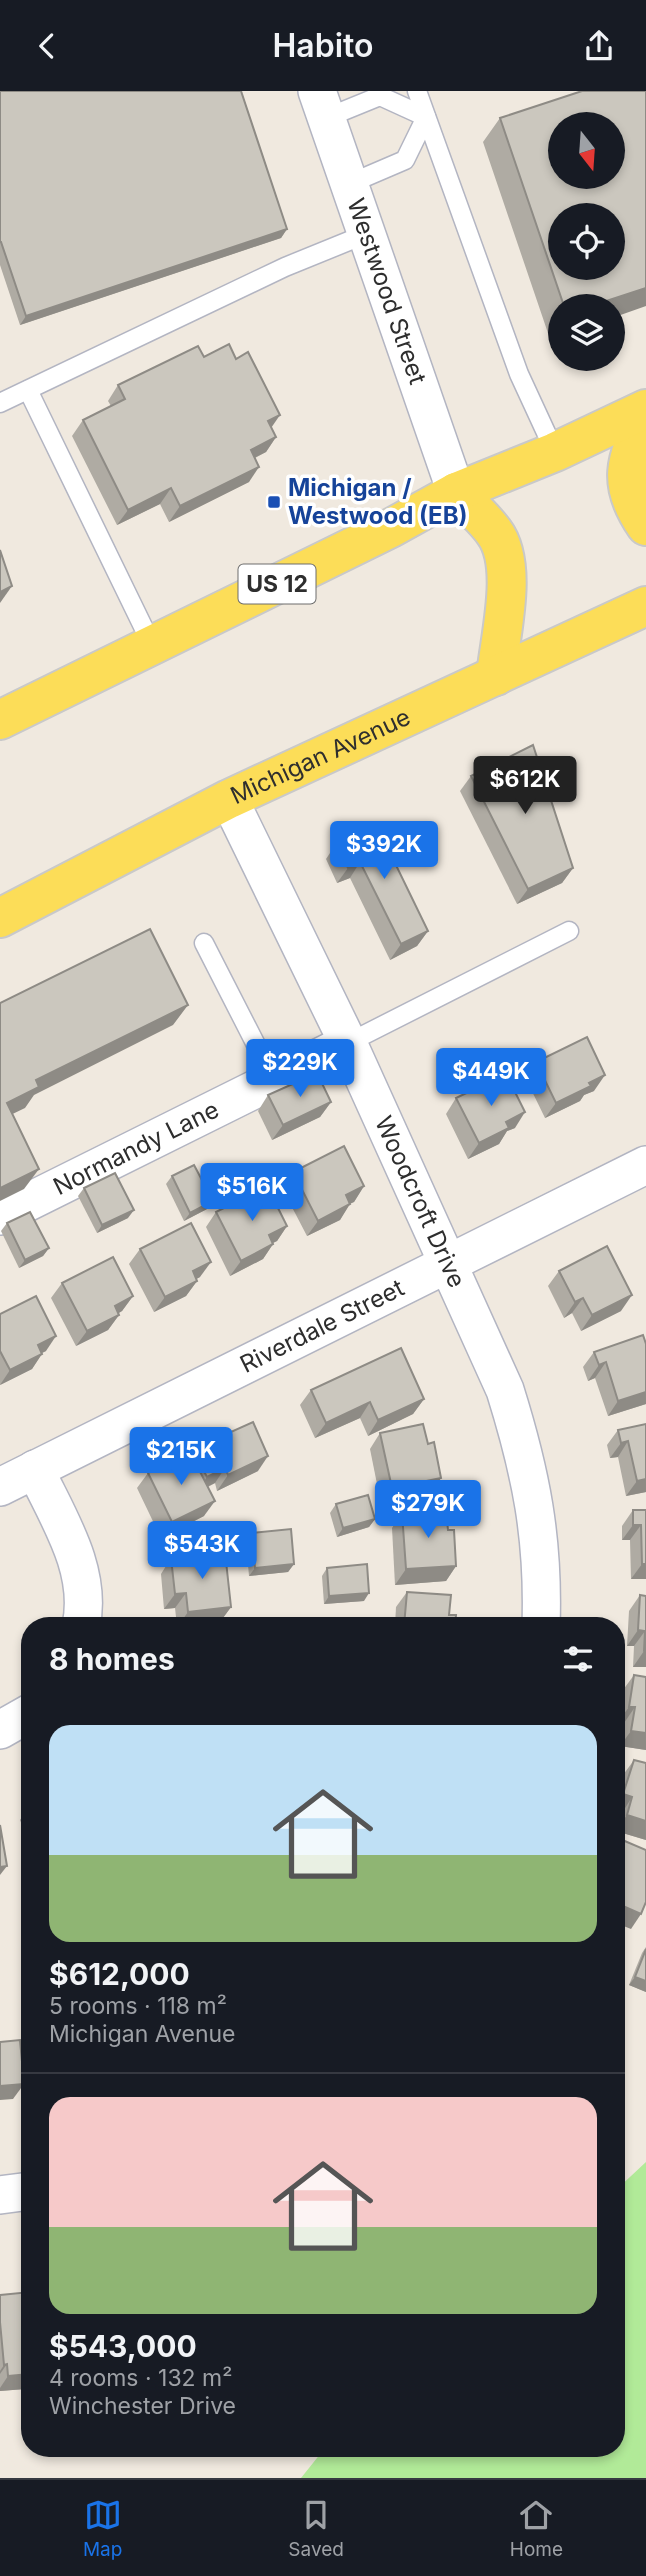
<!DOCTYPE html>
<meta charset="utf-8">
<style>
:root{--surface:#171b24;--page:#20242c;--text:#f1f3f6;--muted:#9ea1a6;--line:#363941;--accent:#1a73e8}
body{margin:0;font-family:Inter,sans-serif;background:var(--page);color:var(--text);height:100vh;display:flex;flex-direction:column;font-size:26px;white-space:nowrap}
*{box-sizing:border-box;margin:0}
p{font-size:23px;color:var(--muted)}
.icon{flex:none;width:38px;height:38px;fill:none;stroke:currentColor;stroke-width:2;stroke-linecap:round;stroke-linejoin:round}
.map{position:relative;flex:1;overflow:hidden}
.drawer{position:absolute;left:21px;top:1526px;width:604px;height:840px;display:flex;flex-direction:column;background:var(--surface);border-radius:28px;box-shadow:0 4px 10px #0003}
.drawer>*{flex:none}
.needle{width:46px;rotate:163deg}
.tools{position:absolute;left:548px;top:21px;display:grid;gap:14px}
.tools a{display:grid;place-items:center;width:77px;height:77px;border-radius:50%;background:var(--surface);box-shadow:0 4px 10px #0003;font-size:35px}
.price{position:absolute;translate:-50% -60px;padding:0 16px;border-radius:7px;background:var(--accent);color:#fff;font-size:23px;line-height:46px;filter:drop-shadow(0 2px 4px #0008)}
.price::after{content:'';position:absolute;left:50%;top:42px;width:21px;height:16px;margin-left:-10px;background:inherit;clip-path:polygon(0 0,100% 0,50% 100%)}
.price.selected{background:#222;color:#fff}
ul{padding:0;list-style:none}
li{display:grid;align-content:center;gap:14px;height:371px;padding:0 28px}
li+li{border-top:2px solid var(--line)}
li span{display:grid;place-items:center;height:217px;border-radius:21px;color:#555}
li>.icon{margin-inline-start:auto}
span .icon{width:126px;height:126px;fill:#fffc;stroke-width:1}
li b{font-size:30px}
h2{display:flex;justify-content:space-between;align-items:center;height:84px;padding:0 28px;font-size:30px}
header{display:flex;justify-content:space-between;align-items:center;height:91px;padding:0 28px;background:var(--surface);font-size:32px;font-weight:600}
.menu{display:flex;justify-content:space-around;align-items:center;height:98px;border-top:2px solid var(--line);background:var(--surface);font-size:19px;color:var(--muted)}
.menu a{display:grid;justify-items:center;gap:4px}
.menu .selected{color:var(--accent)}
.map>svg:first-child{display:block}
.green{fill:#b1ea98}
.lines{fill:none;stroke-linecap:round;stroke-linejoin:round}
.service-casing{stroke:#b3b5c2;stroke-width:21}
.minor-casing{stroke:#b3b5c2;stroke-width:40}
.primary-casing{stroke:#c9c9c9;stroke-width:42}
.service{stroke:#fff;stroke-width:18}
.minor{stroke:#fff;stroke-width:37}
.primary{stroke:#fcdd58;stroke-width:38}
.wall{fill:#afaba3}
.shaded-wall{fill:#8e8b85}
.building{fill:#cbc7be;stroke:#8e8b85;stroke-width:2;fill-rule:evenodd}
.transit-dot{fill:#1a4fb4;stroke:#fff;stroke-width:2.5}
.labels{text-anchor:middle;stroke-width:7;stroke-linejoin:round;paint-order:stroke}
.shield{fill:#fff;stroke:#6d6d6d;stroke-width:2}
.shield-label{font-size:23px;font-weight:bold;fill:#2e2e2e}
.street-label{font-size:24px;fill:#2e2e2e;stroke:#fff}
.transit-label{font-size:24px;font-weight:bold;fill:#164399;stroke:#fff;text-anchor:start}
</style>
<header><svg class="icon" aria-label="back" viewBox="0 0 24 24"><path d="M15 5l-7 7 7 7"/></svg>Habito<svg class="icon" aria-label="share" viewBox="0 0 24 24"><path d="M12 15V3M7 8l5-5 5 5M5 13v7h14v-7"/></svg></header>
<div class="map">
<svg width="646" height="2387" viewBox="0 0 646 2387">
<rect width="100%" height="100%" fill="#f0e9df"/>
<path class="green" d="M646,2071V2387H301L325,2357H616V2099Z"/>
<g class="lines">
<defs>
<g id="service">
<path d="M417,0L519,283L555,361"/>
<path d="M326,27L380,5L426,26"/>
<path d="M349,93L405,69L426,26"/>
<path d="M28,299L152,554"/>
<path d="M0,312L285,176L366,143"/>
<path d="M204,852L274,989"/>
<path d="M348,952L569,840"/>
</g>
<g id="minor">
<path id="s1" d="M317,0L456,401"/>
<path id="s2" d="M229,708L348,952L505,1299C531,1382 544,1447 541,1535"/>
<path id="s3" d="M0,1125L348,952"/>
<path d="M35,1378C58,1427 93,1479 81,1535"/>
<path id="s4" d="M0,1396L646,1074"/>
<path d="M0,1639L30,1622"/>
<path d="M0,2104L30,2100"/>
</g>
<g id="primary">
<path d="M646,326C626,369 616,392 646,435"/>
<path d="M456,401C469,414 484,427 494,441C519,474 500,545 496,585"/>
<path d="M0,629L391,437L456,401L555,361L646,318"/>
<path id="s5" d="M0,827L229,708L646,515"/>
</g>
</defs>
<use href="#service" class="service-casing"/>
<use href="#minor" class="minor-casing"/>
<use href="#primary" class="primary-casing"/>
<use href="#service" class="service"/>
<use href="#minor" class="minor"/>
<use href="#primary" class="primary"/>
</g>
<g class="wall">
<path d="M0,0L287,138L281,147L20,234L0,174Z"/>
<path d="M500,27L612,215H560V244L550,248L483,51Z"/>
<path d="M204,266L271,336L276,346L266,361L255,367L249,391L169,431L160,413L117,434L72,345L83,329L111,315L108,310L118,294Z"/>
<path d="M471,685L573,777L562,792L517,813L460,700Z"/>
<path d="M376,733L428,840L417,855L390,869L350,787L337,792L326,768L336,753Z"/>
<path d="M536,971L594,1000L584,1004L580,1010L545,1027L525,986Z"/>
<path d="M268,1004L331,1011L320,1026L272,1049L258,1020Z"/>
<path d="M456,1007L515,1037L507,1040L499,1053L468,1068L446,1023Z"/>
<path d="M293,1081L364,1095L354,1111L350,1112L340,1129L307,1145L282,1097Z"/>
<path d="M172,1085L213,1110L207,1118L184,1130L166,1093Z"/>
<path d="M84,1097L128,1127L97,1142L78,1105Z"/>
<path d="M216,1121L287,1135L277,1150L273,1152V1153L263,1168L230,1185L206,1136Z"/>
<path d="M7,1132L49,1157L43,1165L19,1177L1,1140Z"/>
<path d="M140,1158L200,1186L196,1188L197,1190L186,1205L154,1221L129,1173Z"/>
<path d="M559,1180L621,1220L581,1240L572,1222L564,1227L548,1195Z"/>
<path d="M62,1192L133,1205L122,1220L119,1222V1224L108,1239L76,1255L51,1207Z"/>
<path d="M0,1223L46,1260L42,1262L32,1278L0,1294Z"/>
<path d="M594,1261L646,1313L608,1325L595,1287L588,1290L583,1276Z"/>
<path d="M311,1299L424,1308L413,1323L368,1345L360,1327L315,1347L300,1314Z"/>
<path d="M646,1333V1401L626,1405L618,1366L610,1367L607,1354L618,1339Z"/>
<path d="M380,1342L428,1353L441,1387L431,1402L381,1413L370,1358Z"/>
<path d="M213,1349L258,1380L217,1400L215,1392L208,1396L204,1425L161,1447L137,1397L148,1382L198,1376L200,1373L204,1371L202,1365Z"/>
<path d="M336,1413L375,1428L369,1436L337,1446L330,1422Z"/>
<path d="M633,1419H646V1488H631L630,1449H622V1435Z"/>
<path d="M402,1422L448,1439L456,1475L446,1490L395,1494L392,1437Z"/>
<path d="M252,1442L294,1473L288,1481L249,1485L246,1451Z"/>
<path d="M171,1467L231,1516L220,1531L190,1535H177L175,1517L164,1518L161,1483Z"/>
<path d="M327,1477L364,1510L324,1513L322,1485Z"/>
<path d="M407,1501L449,1524L455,1535H395L396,1516Z"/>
<path d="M640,1504L646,1505V1576H633L634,1555H627L629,1520Z"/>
<path d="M634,1584L646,1586V1659L620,1655L624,1632L618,1631L623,1599Z"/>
<path d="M634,1669L646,1749L616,1740L622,1722L616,1720V1707L623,1684Z"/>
<path d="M30,1715V1753L20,1729Z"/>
<path d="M646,1856V1901L629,1894L642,1862Z"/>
<path d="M0,2204L25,2298L0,2300Z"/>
</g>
<g class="shaded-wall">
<path d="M287,138L281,147L20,234L26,225Z"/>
<path d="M646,197V215L612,227V215H591Z"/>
<path d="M560,234V244L550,248Z"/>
<path d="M280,324L269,340L268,330Z"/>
<path d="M276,346L266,361L240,374L251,359Z"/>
<path d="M259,376L249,391L169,431L180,415Z"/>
<path d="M171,397L160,413L117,434L128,419Z"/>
<path d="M12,495L0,512V501Z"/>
<path d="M360,771L350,787L337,792L348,777Z"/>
<path d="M573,777L562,792L517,813L528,798Z"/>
<path d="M428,840L417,855L390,869L401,853Z"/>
<path d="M188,914L173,934L34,1004L25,1017L0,1029L7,1012L36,989Z"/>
<path d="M605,984L594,1000L584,1004L580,1010L545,1027L556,1012L589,992Z"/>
<path d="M331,1011L320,1026L272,1049L283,1034Z"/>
<path d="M525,1021L515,1037L507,1040L499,1053L468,1068L479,1052L506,1031Z"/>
<path d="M39,1078L24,1098L0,1110V1097Z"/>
<path d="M364,1095L354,1111L335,1120L346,1104Z"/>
<path d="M213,1110L207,1118L184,1130L190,1122Z"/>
<path d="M350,1113L340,1129L307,1145L318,1130Z"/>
<path d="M134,1119L128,1127L97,1142L102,1134Z"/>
<path d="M287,1135L277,1150L258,1159L269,1144Z"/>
<path d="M273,1153L263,1168L230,1185L241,1170Z"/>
<path d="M49,1157L43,1165L19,1177L25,1169Z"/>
<path d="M211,1171L200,1186L182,1196L193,1180Z"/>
<path d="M197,1190L186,1205L154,1221L165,1206Z"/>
<path d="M632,1204L621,1220L581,1240L592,1224Z"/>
<path d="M133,1205L122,1220L104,1230L115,1215Z"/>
<path d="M583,1207L572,1222L564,1227L575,1211Z"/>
<path d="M119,1224L108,1239L76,1255L87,1240Z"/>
<path d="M56,1245L46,1260L27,1269L38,1254Z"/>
<path d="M42,1263L32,1278L0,1294L10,1279Z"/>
<path d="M606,1271L595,1287L588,1290L599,1274Z"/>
<path d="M646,1301V1313L608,1325L618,1310Z"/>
<path d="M424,1308L413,1323L368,1345L378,1329Z"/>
<path d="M370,1311L360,1327L315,1347L326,1332Z"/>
<path d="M628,1350L618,1366L610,1367L621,1352Z"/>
<path d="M268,1365L258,1380L217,1400L228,1384Z"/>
<path d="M225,1377L215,1392L196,1401L207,1386Z"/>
<path d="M441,1387L431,1402L381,1413L392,1397Z"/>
<path d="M646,1388V1401L626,1405L637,1390Z"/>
<path d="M215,1410L204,1425L161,1447L172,1431Z"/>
<path d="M375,1428L369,1436L337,1446L343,1437Z"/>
<path d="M633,1434H641L630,1449H622Z"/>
<path d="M294,1473L288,1481L249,1485L255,1477Z"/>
<path d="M642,1473H646V1488H631Z"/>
<path d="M456,1475L446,1490L395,1494L406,1478Z"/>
<path d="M186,1502L175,1517L164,1518L175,1503Z"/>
<path d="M369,1502L364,1510L324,1513L329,1505Z"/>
<path d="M231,1516L220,1531L190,1535H178L188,1521Z"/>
<path d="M638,1539L645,1540L634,1555H627Z"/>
<path d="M644,1560L646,1561V1576H633Z"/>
<path d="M629,1616H635L624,1632L618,1631Z"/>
<path d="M631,1640L646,1642V1659L620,1655Z"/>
<path d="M623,1703L632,1706L622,1722L616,1720V1713Z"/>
<path d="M627,1724L646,1730V1749L616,1740Z"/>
<path d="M7,1775L0,1784V1776Z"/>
<path d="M616,1812L641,1823L631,1838L616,1832Z"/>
<path d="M635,1886L646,1890V1901L629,1894Z"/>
<path d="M24,1993L13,2008L0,2009V1995Z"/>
<path d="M7,2273L0,2283V2280L4,2274Z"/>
<path d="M30,2275V2291L25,2298L0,2300V2297L8,2285Z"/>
</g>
<g class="building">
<path d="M0,0H241L287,138L26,225L1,151H0Z"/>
<path d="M582,0H646V197L591,215H564L500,27ZM560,33H612V86H560ZM560,124H612V177H560Z"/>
<path d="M229,253L236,268L248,261L280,324L268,330L276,346L251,359L259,376L180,415L171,397L128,419L83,329L125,308L118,294L198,255L204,266Z"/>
<path d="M0,459L12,495L0,501Z"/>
<path d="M533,654L573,777L528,798L471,685Z"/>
<path d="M376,733L428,840L401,853L360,771L348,777L336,753Z"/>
<path d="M150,838L188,914L36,989L39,996L7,1012L39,1078L0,1097V912Z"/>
<path d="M587,946L605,984L589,992L591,995L556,1012L536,971Z"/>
<path d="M317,982L331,1011L283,1034L268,1004Z"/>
<path d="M506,983L525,1021L506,1031L509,1037L479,1052L456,1007Z"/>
<path d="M344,1055L364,1095L346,1104L350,1113L318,1130L293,1081Z"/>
<path d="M194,1074L213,1110L190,1122L172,1085Z"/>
<path d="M115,1082L134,1119L102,1134L84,1097Z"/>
<path d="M267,1095L287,1135L269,1144L273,1153L241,1170L216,1121Z"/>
<path d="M30,1121L49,1157L25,1169L7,1132Z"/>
<path d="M191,1132L211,1171L193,1180L197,1190L165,1206L140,1158Z"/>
<path d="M607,1155L632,1204L592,1224L583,1207L575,1211L559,1180Z"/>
<path d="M113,1166L133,1205L115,1215L119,1224L87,1240L62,1192Z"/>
<path d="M36,1205L56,1245L38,1254L42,1263L10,1279L0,1260V1223Z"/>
<path d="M643,1244L646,1253V1301L618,1310L606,1271L599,1274L594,1261Z"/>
<path d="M401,1257L424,1308L378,1329L370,1311L326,1332L311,1299Z"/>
<path d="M253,1331L268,1365L228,1384L225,1377L207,1386L200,1373L219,1364L213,1349Z"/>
<path d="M423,1333L428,1353L434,1351L441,1387L392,1397L380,1342Z"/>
<path d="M646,1333V1388L637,1390L628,1350L621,1352L618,1339Z"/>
<path d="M190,1361L215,1410L172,1431L148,1382Z"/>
<path d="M368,1404L375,1428L343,1437L336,1413Z"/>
<path d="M446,1419L448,1439H454L456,1475L406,1478L402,1422Z"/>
<path d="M633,1419H646V1473H642L641,1434H633Z"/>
<path d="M291,1438L294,1473L255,1477L252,1442Z"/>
<path d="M225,1461L231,1516L188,1521L186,1502L175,1503L171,1467Z"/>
<path d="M367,1473L369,1502L329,1505L327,1477Z"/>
<path d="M407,1501L451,1504L449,1524H456L455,1535H404Z"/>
<path d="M640,1504L646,1505V1561L644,1560L645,1540L638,1539Z"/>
<path d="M634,1584L646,1586V1642L631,1640L635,1616H629Z"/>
<path d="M634,1669L646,1672V1730L627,1724L632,1706L623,1703Z"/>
<path d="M0,1734L7,1775L0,1776Z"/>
<path d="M620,1748L646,1759V1811L641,1823L616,1812V1759Z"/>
<path d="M646,1858V1890L635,1886Z"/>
<path d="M20,1949L24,1993L0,1995V1951Z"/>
<path d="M30,2201V2283L8,2285L7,2273L4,2274L0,2231V2204Z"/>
</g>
<rect class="transit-dot" x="267" y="404" width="14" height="14" rx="3.5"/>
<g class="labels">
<rect class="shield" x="238.5" y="473.5" width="77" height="39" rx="5"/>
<g class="shield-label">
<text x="277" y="501">US 12</text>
</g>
<g class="street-label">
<text dy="8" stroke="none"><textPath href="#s1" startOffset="212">Westwood Street</textPath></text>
<text dy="8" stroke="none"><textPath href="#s5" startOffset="359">Michigan Avenue</textPath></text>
<text dy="8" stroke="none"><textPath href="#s3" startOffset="152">Normandy Lane</textPath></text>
<text dy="8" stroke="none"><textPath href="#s2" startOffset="446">Woodcroft Drive</textPath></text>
<text dy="8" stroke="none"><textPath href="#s4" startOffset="360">Riverdale Street</textPath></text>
</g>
<g class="transit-label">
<text x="288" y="405">Michigan /<tspan x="288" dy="28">Westwood (EB)</tspan></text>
</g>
</g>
</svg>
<div class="tools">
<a><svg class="needle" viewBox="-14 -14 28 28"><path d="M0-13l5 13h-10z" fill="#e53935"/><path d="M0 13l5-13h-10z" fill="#9ea1a6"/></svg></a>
<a><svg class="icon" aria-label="locate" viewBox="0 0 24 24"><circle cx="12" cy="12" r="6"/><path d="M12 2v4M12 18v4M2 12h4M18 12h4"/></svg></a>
<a><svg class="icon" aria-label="layers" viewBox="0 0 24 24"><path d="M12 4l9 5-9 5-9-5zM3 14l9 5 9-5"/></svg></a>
</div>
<b class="price selected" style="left:525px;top:725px">$612K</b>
<b class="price" style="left:384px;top:790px">$392K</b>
<b class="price" style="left:300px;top:1008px">$229K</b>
<b class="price" style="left:491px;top:1017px">$449K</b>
<b class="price" style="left:252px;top:1132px">$516K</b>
<b class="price" style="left:181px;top:1396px">$215K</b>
<b class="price" style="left:428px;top:1449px">$279K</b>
<b class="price" style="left:202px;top:1490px">$543K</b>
<section class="drawer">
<h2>8 homes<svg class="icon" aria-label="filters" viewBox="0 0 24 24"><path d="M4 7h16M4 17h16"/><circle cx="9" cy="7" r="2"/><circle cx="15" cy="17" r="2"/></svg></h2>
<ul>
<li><span style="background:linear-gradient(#bfe0f5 60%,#8fb573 0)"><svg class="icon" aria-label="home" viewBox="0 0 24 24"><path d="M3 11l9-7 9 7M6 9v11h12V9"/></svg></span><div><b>$612,000</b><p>5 rooms · 118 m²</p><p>Michigan Avenue</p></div></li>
<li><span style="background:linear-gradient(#f6c9c9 60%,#8fb573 0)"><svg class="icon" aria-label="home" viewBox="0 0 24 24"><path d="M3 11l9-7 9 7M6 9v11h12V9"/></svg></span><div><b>$543,000</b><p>4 rooms · 132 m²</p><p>Winchester Drive</p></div></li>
</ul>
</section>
</div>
<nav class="menu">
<a class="selected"><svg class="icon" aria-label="map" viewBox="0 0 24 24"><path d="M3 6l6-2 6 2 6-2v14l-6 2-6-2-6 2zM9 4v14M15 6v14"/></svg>Map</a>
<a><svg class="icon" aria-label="saved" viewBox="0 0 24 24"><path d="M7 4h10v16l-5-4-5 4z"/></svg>Saved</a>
<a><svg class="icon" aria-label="home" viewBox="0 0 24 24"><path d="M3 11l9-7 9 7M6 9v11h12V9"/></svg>Home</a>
</nav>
